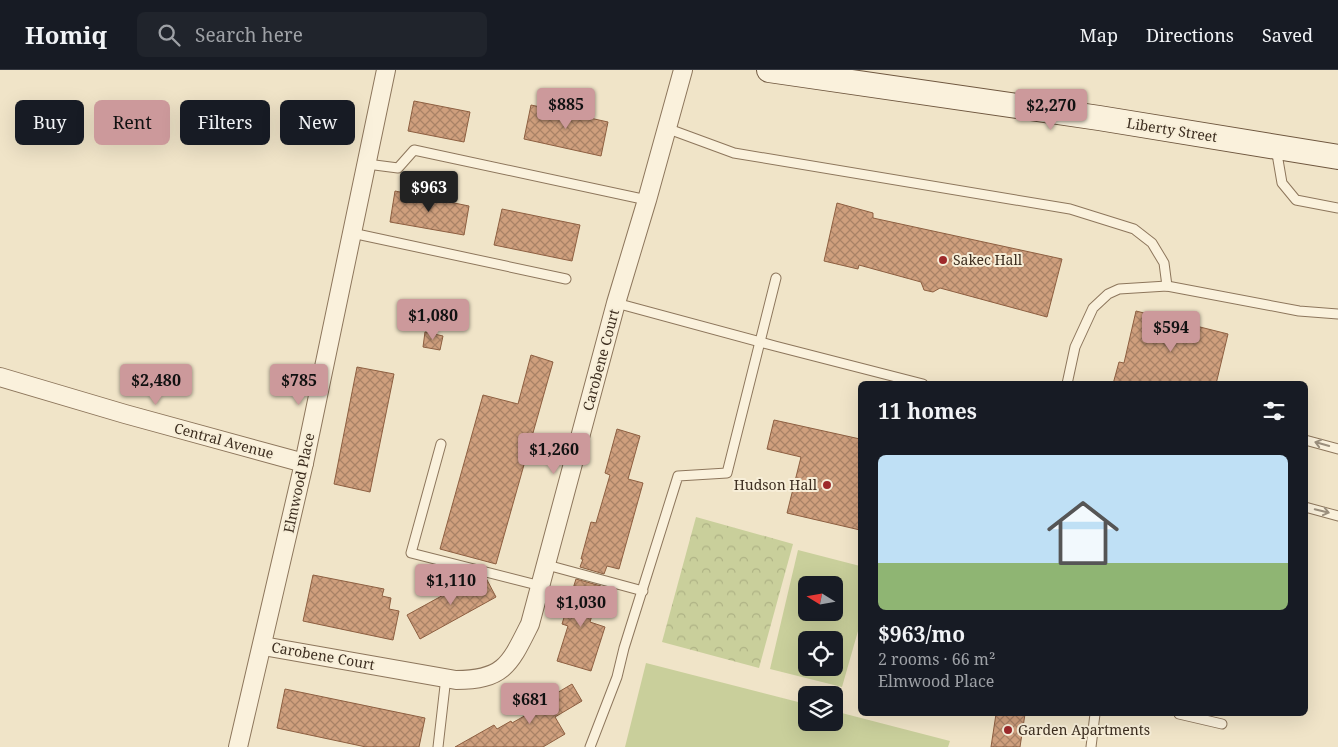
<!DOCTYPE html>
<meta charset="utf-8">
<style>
:root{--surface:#171b24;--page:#20242c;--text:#f1f3f6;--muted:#9ea1a6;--line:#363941;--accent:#cc999b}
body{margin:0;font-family:"Noto Serif",serif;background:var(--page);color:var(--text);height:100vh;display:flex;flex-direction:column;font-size:19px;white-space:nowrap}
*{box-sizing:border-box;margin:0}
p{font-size:16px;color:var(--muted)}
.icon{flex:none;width:28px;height:28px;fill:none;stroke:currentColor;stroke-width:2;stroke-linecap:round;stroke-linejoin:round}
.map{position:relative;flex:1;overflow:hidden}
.details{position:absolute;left:858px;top:311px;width:450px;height:335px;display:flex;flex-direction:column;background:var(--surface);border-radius:8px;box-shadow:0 5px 20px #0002}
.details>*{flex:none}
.banner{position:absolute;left:15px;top:30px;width:475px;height:45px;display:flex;gap:10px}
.needle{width:32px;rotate:281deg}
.controls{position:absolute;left:798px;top:506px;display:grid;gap:10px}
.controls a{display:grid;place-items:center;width:45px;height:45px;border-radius:8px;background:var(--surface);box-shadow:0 5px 20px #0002;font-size:25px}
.price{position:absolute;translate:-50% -42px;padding:0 11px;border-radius:5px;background:var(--accent);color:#111;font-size:16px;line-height:32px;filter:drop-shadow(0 1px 2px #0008)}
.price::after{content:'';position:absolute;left:50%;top:30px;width:15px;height:11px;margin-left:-8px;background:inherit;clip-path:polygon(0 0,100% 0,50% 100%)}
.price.on{background:#222;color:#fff}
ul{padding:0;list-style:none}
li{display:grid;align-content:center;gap:10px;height:265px;padding:0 20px}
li+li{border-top:1px solid var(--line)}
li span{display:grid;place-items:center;height:155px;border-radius:8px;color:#555}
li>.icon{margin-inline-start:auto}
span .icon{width:90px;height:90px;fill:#fffc;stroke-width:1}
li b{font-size:21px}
h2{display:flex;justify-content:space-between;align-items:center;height:60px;padding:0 20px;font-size:21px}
.tag{padding:0 18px;border-radius:8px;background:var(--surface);box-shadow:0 5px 20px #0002;font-size:18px;line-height:45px}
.tag.on{background:var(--accent);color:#111}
header{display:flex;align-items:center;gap:30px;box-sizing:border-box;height:70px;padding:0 25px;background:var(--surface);border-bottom:1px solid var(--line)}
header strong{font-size:24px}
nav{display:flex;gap:28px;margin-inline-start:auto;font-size:18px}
.search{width:350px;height:45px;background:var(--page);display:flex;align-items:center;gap:12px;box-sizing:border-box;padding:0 18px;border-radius:8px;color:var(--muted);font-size:19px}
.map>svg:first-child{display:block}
.grass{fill:#c9cf9b;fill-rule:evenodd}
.park{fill:url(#park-crowns)}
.building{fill:url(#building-cross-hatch);stroke:#8d5f41}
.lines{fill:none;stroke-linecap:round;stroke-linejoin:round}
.lane-casing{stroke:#8d765c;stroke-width:11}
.street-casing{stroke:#8d765c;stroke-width:20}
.secondary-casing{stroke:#6f573f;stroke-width:26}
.lane{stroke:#faf1dc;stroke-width:9}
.street{stroke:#faf1dc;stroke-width:18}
.secondary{stroke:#faf1dc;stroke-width:24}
.oneway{stroke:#9c907e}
.poi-dot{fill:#9e2a2b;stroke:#f7eed8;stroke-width:2}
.labels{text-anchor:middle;stroke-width:4;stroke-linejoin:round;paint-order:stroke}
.street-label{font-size:14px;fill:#3d2e20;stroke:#f7eed8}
.poi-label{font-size:14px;fill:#3d2e20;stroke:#f7eed8;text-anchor:start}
</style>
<header>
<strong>Homiq</strong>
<div class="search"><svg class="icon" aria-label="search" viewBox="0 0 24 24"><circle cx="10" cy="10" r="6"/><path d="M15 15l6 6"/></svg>Search here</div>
<nav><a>Map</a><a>Directions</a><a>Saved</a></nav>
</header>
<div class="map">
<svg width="1338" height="677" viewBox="0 0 1338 677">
<defs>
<pattern id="park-crowns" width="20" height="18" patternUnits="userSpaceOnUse" patternTransform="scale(1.25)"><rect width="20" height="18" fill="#c9cf9b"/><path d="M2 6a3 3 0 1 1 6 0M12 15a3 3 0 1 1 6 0" fill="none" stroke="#aeb285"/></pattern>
<pattern id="building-cross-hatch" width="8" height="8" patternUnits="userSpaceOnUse" patternTransform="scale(1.25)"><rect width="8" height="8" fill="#cf9f7d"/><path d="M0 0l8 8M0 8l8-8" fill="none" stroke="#a98266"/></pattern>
</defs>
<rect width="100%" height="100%" fill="#f0e4c8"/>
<g class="grass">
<path d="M798,480L860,496V554L842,617L770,599ZM806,515H834V542H806ZM806,570H834V598H806Z"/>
<path d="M646,593L806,634V652H834V641L950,671L948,677H625Z"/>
</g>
<path class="park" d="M696,447L793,474L759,598L662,572Z"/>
<g class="building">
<path d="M414,31L470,42L464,72L408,61Z"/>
<path d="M531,35L608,52L601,86L524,69Z"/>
<path d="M395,121L469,136L464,165L390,152Z"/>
<path d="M837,133L873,143V148L1062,189L1047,247L940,218L933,222L924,220L921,212L859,195L858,199L824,191Z"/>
<path d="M502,139L580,155L572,191L494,175Z"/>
<path d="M1136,241L1228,264L1216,314H1113L1119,292L1124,293Z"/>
<path d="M425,262L443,266L440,280L423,277Z"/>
<path d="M531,285L553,292L496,494L440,479L483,325L518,334Z"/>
<path d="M357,297L394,304L370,422L334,414Z"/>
<path d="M774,350L860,369V460L787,443L801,387L767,379Z"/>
<path d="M617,359L640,366L628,409L643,413L619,499L607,496L604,504L580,497L583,489H581L591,452L596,453L610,405L605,403Z"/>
<path d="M313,505L384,519L382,526L391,528L389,539L399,541L393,570L303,551Z"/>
<path d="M478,506L486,508L496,527L420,569L407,545Z"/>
<path d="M576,509L601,516L590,552L605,557L591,601L557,591L568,556L562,554Z"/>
<path d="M572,614L582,631L555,647L565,664L543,677H455L494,655L497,659L511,651L512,653L542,636L540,633Z"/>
<path d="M285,619L425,648L419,677H366L277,658Z"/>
<path d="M996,644H1025L1020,677H991Z"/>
</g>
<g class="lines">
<defs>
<g id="lane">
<path d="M666,58L734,83L1070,139L1134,159L1152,173L1164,193L1167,216"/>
<path d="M1276,78L1282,113L1296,130L1338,138"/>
<path d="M367,94L398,98L414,80L647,130"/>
<path d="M352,163L566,209"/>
<path d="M616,233L775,276L923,314"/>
<path d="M1067,314L1075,277L1093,238L1108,224L1119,219L1167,216L1299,241L1338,244"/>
<path d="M1305,370L1338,379"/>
<path d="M441,374L411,483L541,516"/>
<path d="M1305,437L1338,446"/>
<path d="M547,495L643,521"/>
<path d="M1179,644L1222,654"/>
<path d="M438,677L446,607"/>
<path d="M590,677L617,607L624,578L678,406L727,403L776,208"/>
<path d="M1091,677L1095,644"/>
</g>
<g id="street">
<path d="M0,307L125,344L304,393"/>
<path d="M263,576L456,610C504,610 510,594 530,554L616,233L647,130L683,0"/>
<path d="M238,677L304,393L386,0"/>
</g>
<path id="secondary" d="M769,0L1099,48L1338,87"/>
</defs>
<use href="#lane" class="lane-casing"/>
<use href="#street" class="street-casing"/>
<use href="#secondary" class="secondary-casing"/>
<use href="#lane" class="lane"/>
<use href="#street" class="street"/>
<use href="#secondary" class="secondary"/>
</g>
<defs><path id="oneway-shaft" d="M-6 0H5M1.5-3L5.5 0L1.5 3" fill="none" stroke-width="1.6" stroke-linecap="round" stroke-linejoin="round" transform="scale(1.25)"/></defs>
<g class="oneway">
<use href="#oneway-shaft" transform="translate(1322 374) rotate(-164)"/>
<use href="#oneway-shaft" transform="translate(1322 441) rotate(14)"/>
</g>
<g class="poi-dot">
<circle cx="943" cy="190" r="5"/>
<circle cx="827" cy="415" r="5"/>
<circle cx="1008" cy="660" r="5"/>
</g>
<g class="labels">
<g class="street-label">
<text transform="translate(1172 60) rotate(9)" y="5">Liberty Street</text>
<text transform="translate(601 290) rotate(-75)" y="5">Carobene Court</text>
<text transform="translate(224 371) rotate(15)" y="5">Central Avenue</text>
<text transform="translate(299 413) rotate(-78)" y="5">Elmwood Place</text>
<text transform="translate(323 586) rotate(10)" y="5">Carobene Court</text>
</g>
<g class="poi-label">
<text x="953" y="195">Sakec Hall</text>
<text x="817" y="420" text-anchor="end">Hudson Hall</text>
<text x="1018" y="665">Garden Apartments</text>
</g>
</g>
</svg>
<div class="controls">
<a><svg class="needle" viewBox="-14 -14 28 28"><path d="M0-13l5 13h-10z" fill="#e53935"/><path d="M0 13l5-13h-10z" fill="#9ea1a6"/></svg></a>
<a><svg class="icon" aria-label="locate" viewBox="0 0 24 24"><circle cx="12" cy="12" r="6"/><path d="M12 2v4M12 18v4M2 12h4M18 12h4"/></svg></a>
<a><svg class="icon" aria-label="layers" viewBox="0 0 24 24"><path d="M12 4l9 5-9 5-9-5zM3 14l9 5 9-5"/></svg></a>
</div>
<b class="price" style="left:566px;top:60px">$885</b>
<b class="price" style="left:1051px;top:61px">$2,270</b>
<b class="price on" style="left:429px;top:143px">$963</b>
<b class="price" style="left:433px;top:271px">$1,080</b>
<b class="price" style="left:1171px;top:283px">$594</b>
<b class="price" style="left:156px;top:336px">$2,480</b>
<b class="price" style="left:299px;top:336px">$785</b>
<b class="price" style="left:554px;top:405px">$1,260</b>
<b class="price" style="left:451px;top:536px">$1,110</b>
<b class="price" style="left:581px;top:558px">$1,030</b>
<b class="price" style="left:530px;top:655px">$681</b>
<div class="banner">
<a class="tag">Buy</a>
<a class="tag on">Rent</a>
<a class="tag">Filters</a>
<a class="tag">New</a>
</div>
<section class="details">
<h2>11 homes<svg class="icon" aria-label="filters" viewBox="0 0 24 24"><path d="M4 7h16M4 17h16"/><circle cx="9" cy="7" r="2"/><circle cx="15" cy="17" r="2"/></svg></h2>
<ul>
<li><span style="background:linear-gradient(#bfe0f5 70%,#8fb573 0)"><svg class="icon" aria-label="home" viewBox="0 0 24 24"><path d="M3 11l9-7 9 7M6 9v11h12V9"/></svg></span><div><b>$963/mo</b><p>2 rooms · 66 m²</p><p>Elmwood Place</p></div></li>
</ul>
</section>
</div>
